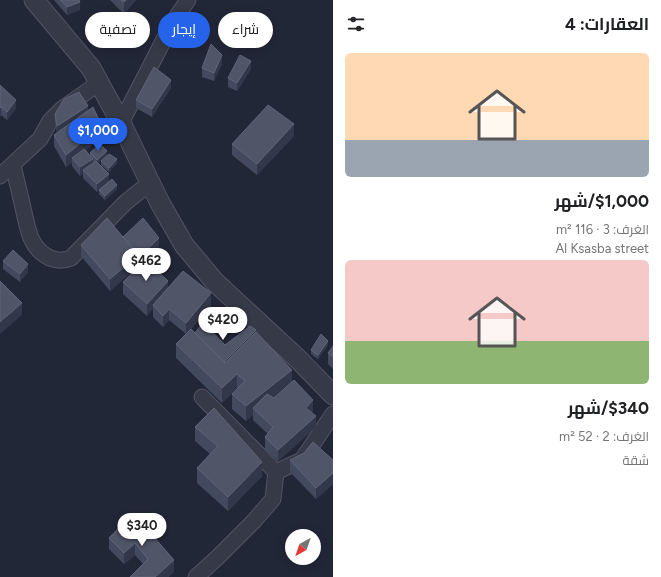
<!DOCTYPE html>
<html lang="ar">
<meta charset="utf-8">
<style>
:root{--surface:#fff;--page:#f6f6f6;--text:#202124;--muted:#757577;--accent:#2563eb}
body{margin:0;font-family:Figtree,Cairo,sans-serif;background:var(--page);color:var(--text);direction:rtl;height:100vh;display:flex;flex-direction:column;font-size:15px;white-space:nowrap}
*{box-sizing:border-box;margin:0}
p{font-size:13px;color:var(--muted)}
.icon{flex:none;width:22px;height:22px;fill:none;stroke:currentColor;stroke-width:2;stroke-linecap:round;stroke-linejoin:round}
.map{position:relative;flex:1;overflow:hidden;direction:ltr}
.side{display:flex;flex-direction:column;background:var(--surface);width:328px}
.side>*{flex:none}
.hud{position:absolute;left:12px;top:12px;width:261px;height:36px;direction:rtl;display:flex;gap:8px}
.needle{width:26px;rotate:220deg}
.tools{position:absolute;left:285px;top:529px;display:grid;gap:8px}
.tools a{display:grid;place-items:center;width:36px;height:36px;border-radius:50%;background:var(--surface);box-shadow:0 2px 10px #0003;font-size:20px}
.price{position:absolute;translate:-50% -34px;padding:0 9px;border-radius:14px;background:#fff;color:#222;font-size:13px;line-height:26px;filter:drop-shadow(0 1px 2px #0008)}
.price::after{content:'';position:absolute;left:50%;top:24px;width:12px;height:9px;margin-left:-6px;background:inherit;clip-path:polygon(0 0,100% 0,50% 100%)}
.price.on{background:var(--accent);color:#fff}
ul{padding:0;list-style:none}
li{display:grid;align-content:center;gap:8px;height:212px;padding:0 12px}
li span{display:grid;place-items:center;height:124px;border-radius:6px;color:#555}
li>.icon{margin-inline-start:auto}
span .icon{width:72px;height:72px;fill:#fffc;stroke-width:1}
li b{font-size:17px}
h2{display:flex;justify-content:space-between;align-items:center;height:48px;padding:0 12px;font-size:17px}
.chip{padding:0 14px;border-radius:18px;background:var(--surface);box-shadow:0 2px 10px #0003;font-size:14px;line-height:36px}
.chip.on{background:var(--accent);color:#fff}
main{display:flex;flex:1;min-height:0}
.map>svg:first-child{display:block}
.lines{fill:none;stroke-linecap:round;stroke-linejoin:round}
.minor-casing{stroke:#515463;stroke-width:17}
.tertiary-casing{stroke:#515463;stroke-width:21}
.minor{stroke:#363a48;stroke-width:15}
.tertiary{stroke:#363a48;stroke-width:19}
.wall{fill:#444a5d}
.shaded-wall{fill:#323749}
.building{fill:#505568;stroke:#5f6476}
</style>
<main>
<section class="side">
<h2>العقارات: 4<svg class="icon" aria-label="filters" viewBox="0 0 24 24"><path d="M4 7h16M4 17h16"/><circle cx="9" cy="7" r="2"/><circle cx="15" cy="17" r="2"/></svg></h2>
<ul>
<li><span style="background:linear-gradient(#ffd9b3 70%,#9aa5b1 0)"><svg class="icon" aria-label="home" viewBox="0 0 24 24"><path d="M3 11l9-7 9 7M6 9v11h12V9"/></svg></span><div><b>$1,000/شهر</b><p>الغرف: 3 · 116 m²</p><p>Al Ksasba street</p></div></li>
<li><span style="background:linear-gradient(#f6c9c9 65%,#8fb573 0)"><svg class="icon" aria-label="home" viewBox="0 0 24 24"><path d="M3 11l9-7 9 7M6 9v11h12V9"/></svg></span><div><b>$340/شهر</b><p>الغرف: 2 · 52 m²</p><p>شقة</p></div></li>
</ul>
</section>
<div class="map">
<svg width="333" height="577" viewBox="0 0 333 577">
<rect width="100%" height="100%" fill="#222738"/>
<g class="lines">
<defs>
<g id="minor">
<path d="M121,123L173,22L188,0"/>
<path d="M13,165C16,179 20,193 23,208C28,228 29,248 50,258C58,261 63,261 71,258L126,202L150,183"/>
<path d="M0,176L40,139L50,121L62,109L99,83"/>
<path d="M202,397L276,472"/>
<path d="M196,577L218,557L254,521L273,499L276,472L302,460L333,414"/>
</g>
<path id="tertiary" d="M34,0L91,68L121,123L160,203L184,245L215,282L298,359L333,395"/>
</defs>
<use href="#minor" class="minor-casing"/>
<use href="#tertiary" class="tertiary-casing"/>
<use href="#minor" class="minor"/>
<use href="#tertiary" class="tertiary"/>
</g>
<g class="wall">
<path d="M54,0H79L80,10L67,15Z"/>
<path d="M110,0H136L124,14Z"/>
<path d="M222,64L214,81L202,77V68Z"/>
<path d="M251,69L237,91L228,87V78Z"/>
<path d="M0,85L16,108L7,120L1,115L0,116Z"/>
<path d="M171,88L152,117L136,108V100Z"/>
<path d="M88,110L102,137L86,150L90,155V153L107,155L98,163L109,182L117,189L105,200L99,194V190H100L97,192L83,178V173L80,176L72,166V162L66,167L54,146V135L57,133L55,122V114Z"/>
<path d="M294,136L257,175L232,155V144Z"/>
<path d="M101,161L117,163L109,172L101,165Z"/>
<path d="M123,237L159,246L138,266L110,291L81,256V245Z"/>
<path d="M3,261L28,272L20,282L3,269Z"/>
<path d="M123,282L168,289L211,305L191,329L195,333L225,345L256,332L292,382L313,411L311,413L316,427L278,461L265,449V437L268,434L253,420V415L246,421L232,409V394L237,389L222,403L176,358V344L186,334L169,320L163,327L153,317V308L147,316L123,294Z"/>
<path d="M328,345L318,359L311,354V350Z"/>
<path d="M333,346V369L328,364V353Z"/>
<path d="M195,427L262,476L228,511L197,483V468L210,454L195,441Z"/>
<path d="M304,453L333,460V484L316,499L290,472V460Z"/>
<path d="M133,513L174,572L168,577H130L143,564L135,555L124,564L109,549V538Z"/>
</g>
<g class="shaded-wall">
<path d="M126,0H136L124,14V2Z"/>
<path d="M80,2V10L67,15V7Z"/>
<path d="M222,55V64L214,81V73Z"/>
<path d="M251,61V69L237,91V83Z"/>
<path d="M171,80V88L152,117V109Z"/>
<path d="M16,100V108L7,120V112Z"/>
<path d="M88,106V114L57,134V126Z"/>
<path d="M1,107V115L0,116V108Z"/>
<path d="M294,124V136L257,175V164Z"/>
<path d="M102,126V137L74,160L72,158V162L66,167V155Z"/>
<path d="M107,151V155L97,164V160Z"/>
<path d="M93,159V167L83,170V173L80,176V167Z"/>
<path d="M117,159V163L109,172V168Z"/>
<path d="M109,174V182L97,192V184Z"/>
<path d="M117,185V189L105,200V196Z"/>
<path d="M159,238V246L138,266L110,291V279Z"/>
<path d="M28,264V272L20,282V274Z"/>
<path d="M168,281V292L153,305V308L147,316V304Z"/>
<path d="M211,293V305L186,334V323Z"/>
<path d="M22,303V315L0,334V322Z"/>
<path d="M169,309V320L163,327V316Z"/>
<path d="M256,330V342L223,375V363Z"/>
<path d="M328,341V345L318,359V355Z"/>
<path d="M292,370V384L257,412L253,408V415L246,421V406Z"/>
<path d="M237,374V389L222,403V388Z"/>
<path d="M313,400V411L306,420V408Z"/>
<path d="M316,416V427L278,461V450Z"/>
<path d="M262,462V476L228,511V497Z"/>
<path d="M333,473V484L316,499V488Z"/>
<path d="M135,543V555L124,564V553Z"/>
<path d="M174,560V572L168,577H155Z"/>
</g>
<g class="building">
<path d="M61,0H79L80,2L67,7Z"/>
<path d="M121,0H126L124,2Z"/>
<path d="M211,44L222,55L214,73L202,68Z"/>
<path d="M240,55L251,61L237,83L228,78Z"/>
<path d="M154,67L171,80L152,109L136,100Z"/>
<path d="M0,85L16,100L7,112L1,107L0,108Z"/>
<path d="M79,92L88,106L57,126L55,114L64,99Z"/>
<path d="M268,105L294,124L257,164L232,144Z"/>
<path d="M93,107L102,126L66,155L54,135Z"/>
<path d="M100,144L107,151L97,160L90,153Z"/>
<path d="M84,149L93,159L80,167L72,158Z"/>
<path d="M109,154L117,159L109,168L101,161Z"/>
<path d="M96,161L109,174L97,184L83,170Z"/>
<path d="M112,179L117,185L105,196L99,190Z"/>
<path d="M107,218L138,255L110,279L81,245Z"/>
<path d="M143,218L159,238L138,258V255L123,237Z"/>
<path d="M13,250L28,264L20,274L3,261Z"/>
<path d="M146,260L168,281L147,304L123,282Z"/>
<path d="M183,271L211,293L186,323L169,309L163,316L153,305Z"/>
<path d="M0,281L22,303L0,322Z"/>
<path d="M203,322L225,345L250,326L256,330L224,362L195,333Z"/>
<path d="M191,329L225,363L256,332L292,370L246,406L232,394L245,381L237,374L222,388L176,344Z"/>
<path d="M321,334L328,341L318,355L311,350Z"/>
<path d="M333,346V357L328,353Z"/>
<path d="M294,380L313,400L306,408L316,416L278,450L265,437L273,427L253,408L267,394L274,398Z"/>
<path d="M214,408L262,462L228,497L197,468L218,446L195,427Z"/>
<path d="M313,442L333,460V473L316,488L290,460L304,453Z"/>
<path d="M133,513L174,560L155,577H130L148,559L135,543L124,553L109,538Z"/>
</g>
</svg>
<div class="tools">
<a><svg class="needle" viewBox="-14 -14 28 28"><path d="M0-13l5 13h-10z" fill="#e53935"/><path d="M0 13l5-13h-10z" fill="#757577"/></svg></a>
</div>
<b class="price on" style="left:98px;top:152px">$1,000</b>
<b class="price" style="left:146px;top:282px">$462</b>
<b class="price" style="left:223px;top:341px">$420</b>
<b class="price" style="left:142px;top:547px">$340</b>
<div class="hud">
<a class="chip">شراء</a>
<a class="chip on">إيجار</a>
<a class="chip">تصفية</a>
</div>
</div>
</main>
